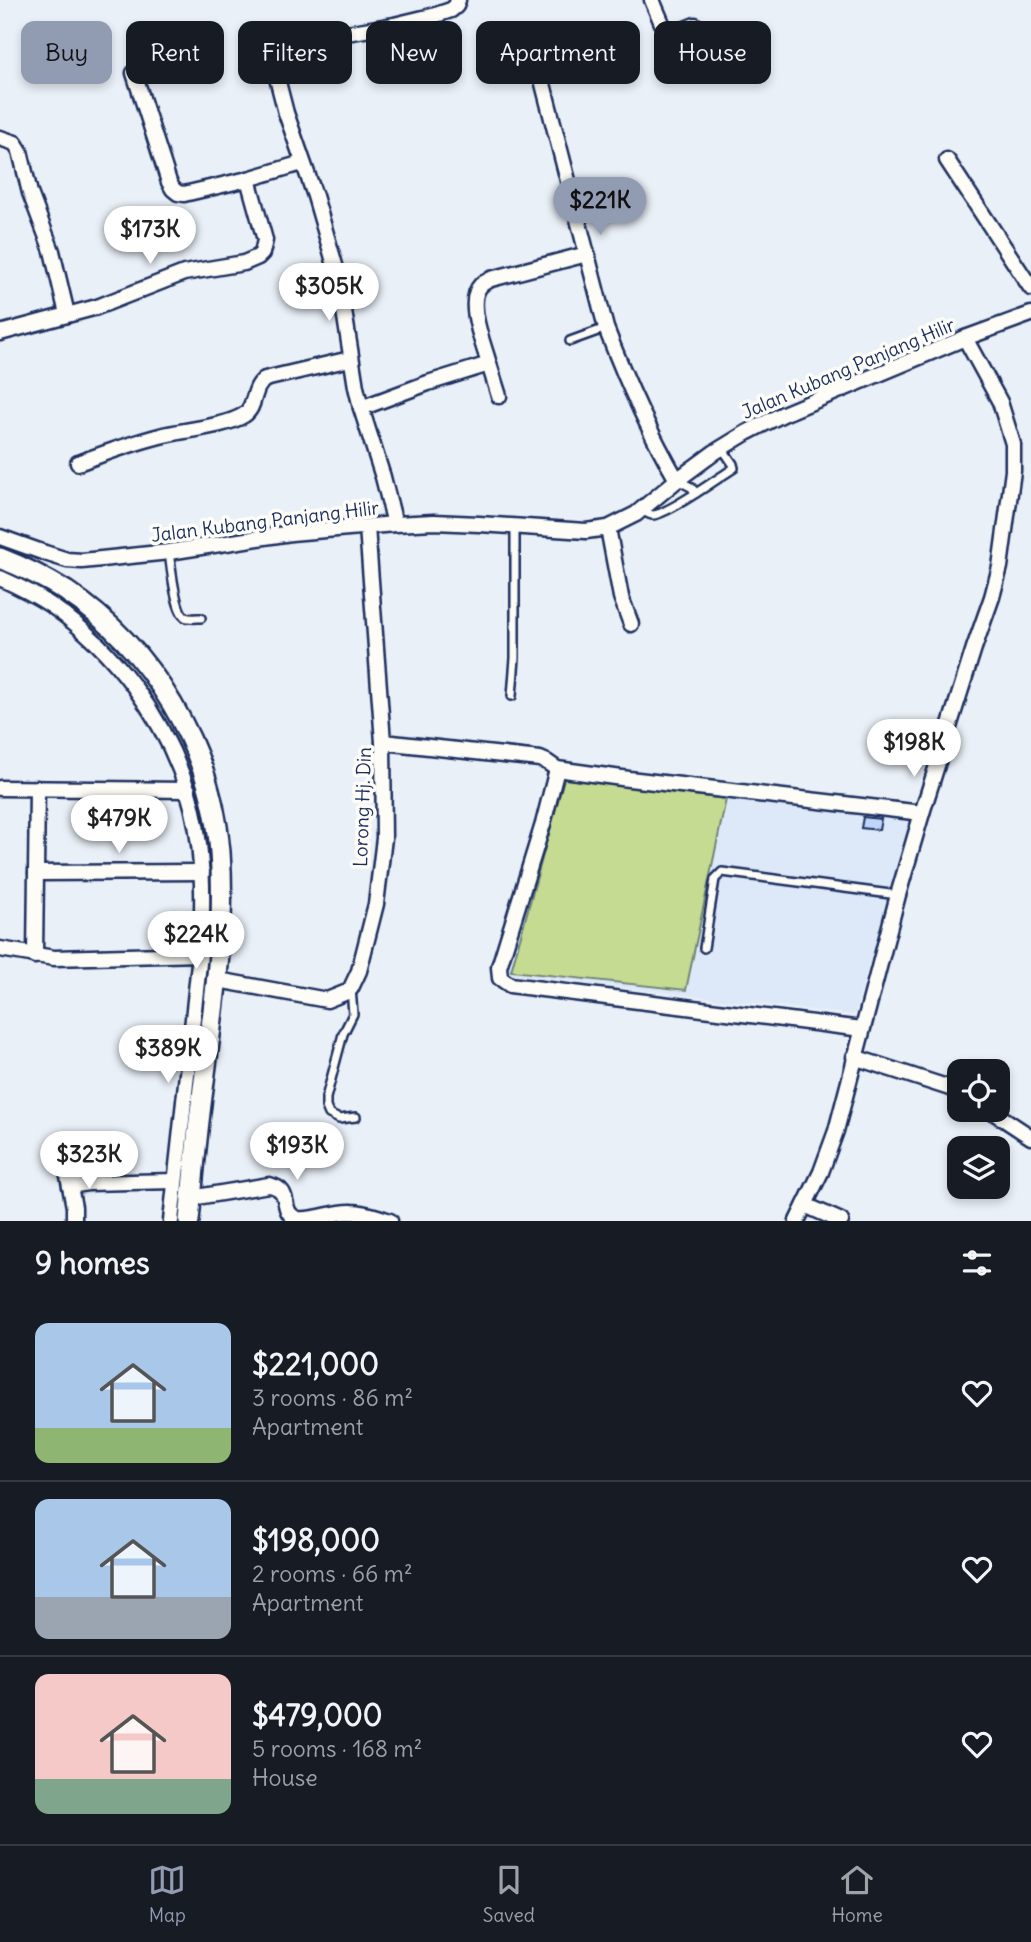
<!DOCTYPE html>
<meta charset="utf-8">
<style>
:root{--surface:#171b24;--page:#20242c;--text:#f1f3f6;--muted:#9ea1a6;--line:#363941;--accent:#919bb2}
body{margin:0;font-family:Delius,sans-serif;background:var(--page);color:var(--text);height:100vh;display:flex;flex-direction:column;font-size:26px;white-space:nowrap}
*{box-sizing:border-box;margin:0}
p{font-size:23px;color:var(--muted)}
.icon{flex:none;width:38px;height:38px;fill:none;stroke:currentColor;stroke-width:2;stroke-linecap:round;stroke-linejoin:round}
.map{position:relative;height:1221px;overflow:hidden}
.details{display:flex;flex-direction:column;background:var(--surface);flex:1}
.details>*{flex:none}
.hud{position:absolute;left:21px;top:21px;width:990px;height:63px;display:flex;gap:14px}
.buttons{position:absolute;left:947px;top:1059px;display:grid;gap:14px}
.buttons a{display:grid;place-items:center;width:63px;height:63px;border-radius:14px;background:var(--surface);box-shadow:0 4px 10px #0003;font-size:35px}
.price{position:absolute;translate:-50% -60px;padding:0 16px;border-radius:24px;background:#fff;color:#222;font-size:23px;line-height:46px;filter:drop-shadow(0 2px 4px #0008)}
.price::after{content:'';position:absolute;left:50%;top:42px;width:21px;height:16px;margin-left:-10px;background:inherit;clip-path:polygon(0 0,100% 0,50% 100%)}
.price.on{background:var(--accent);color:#111}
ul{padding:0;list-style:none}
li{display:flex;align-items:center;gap:21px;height:175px;padding:0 35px}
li+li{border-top:2px solid var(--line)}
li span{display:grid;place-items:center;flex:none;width:196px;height:140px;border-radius:14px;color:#555}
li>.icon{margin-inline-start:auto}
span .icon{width:84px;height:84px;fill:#fffc;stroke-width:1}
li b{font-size:30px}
h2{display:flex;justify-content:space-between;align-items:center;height:84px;padding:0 35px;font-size:30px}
.chip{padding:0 24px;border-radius:14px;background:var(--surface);box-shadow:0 4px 10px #0003;font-size:24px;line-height:63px}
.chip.on{background:var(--accent);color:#111}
.tabs{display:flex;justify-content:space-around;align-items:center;height:98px;border-top:2px solid var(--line);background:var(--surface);font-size:19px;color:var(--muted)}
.tabs a{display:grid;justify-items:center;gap:4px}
.tabs .on{color:var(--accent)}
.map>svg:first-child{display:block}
.built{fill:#dde8f8}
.green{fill:#c5db91;stroke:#708578;stroke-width:2}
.building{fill:#bfd5f9;stroke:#1b2f5e;stroke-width:2}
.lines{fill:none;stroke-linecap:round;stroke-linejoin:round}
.service-casing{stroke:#1b2f5e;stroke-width:12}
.minor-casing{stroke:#1b2f5e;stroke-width:19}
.secondary-casing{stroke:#1b2f5e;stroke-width:24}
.service{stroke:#fdfcf7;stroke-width:7}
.minor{stroke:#fdfcf7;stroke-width:14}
.secondary{stroke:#fdfcf7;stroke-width:19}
.labels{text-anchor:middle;stroke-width:7;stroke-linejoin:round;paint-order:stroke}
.street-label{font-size:19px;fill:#1b2f5e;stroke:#fdfcf7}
</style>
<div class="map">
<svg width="1031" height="1221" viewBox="0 0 1031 1221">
<rect width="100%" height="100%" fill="#eaf0f8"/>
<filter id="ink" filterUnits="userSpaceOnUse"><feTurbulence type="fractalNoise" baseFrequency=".0143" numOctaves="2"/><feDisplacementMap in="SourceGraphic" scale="14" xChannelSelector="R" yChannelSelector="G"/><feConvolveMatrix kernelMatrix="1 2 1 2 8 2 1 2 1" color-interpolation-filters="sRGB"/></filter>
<g filter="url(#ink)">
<path class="built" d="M562,774L913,815L854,1015L505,974Z"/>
<path class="green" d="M564,779L726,799L686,990L511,971Z"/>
<path class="building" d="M863,817L881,819L879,830L861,828Z"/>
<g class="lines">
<defs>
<g id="service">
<path d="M570,341L606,328"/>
<path d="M677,480L691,487L696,493"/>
<path d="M642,509C645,512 648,514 652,515C665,516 717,479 731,470L734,468L733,464L722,448"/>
<path d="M169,552C171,565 175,610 185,617C189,619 197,618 201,618"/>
<path d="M512,696L515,658V527"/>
<path d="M704,948L715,879L722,872L898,895"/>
<path d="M351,988L353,1014L343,1034L326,1098V1107L329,1114L339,1119L356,1117"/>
</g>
<g id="minor">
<path d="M652,0L667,35H670L695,25"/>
<path d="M512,40L528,39L533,45L606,328C626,380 649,432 677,480"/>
<path d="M134,73L169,182L173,189L178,193L184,194L248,179L302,163"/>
<path d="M0,138L15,143L20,151L30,193L52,251L67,314"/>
<path d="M947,160L1031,288"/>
<path d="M0,333L97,307L184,273L244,263L258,257L262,253L265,240L248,179"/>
<path d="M489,364L499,396"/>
<path d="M361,408L428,383L489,364C484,345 465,301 481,285C484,282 488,281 491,279L587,254"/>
<path d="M78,463C105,453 132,443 160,436C183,430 225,427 244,415C257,406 251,389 265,379L350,359"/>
<path d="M395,524L383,477L361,408L356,387L339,279L315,196L286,113L270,51L273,47L282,44L394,25L436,15L451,10L456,6L458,0"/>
<path d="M608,528L621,597L631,624"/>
<path d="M0,537L45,553L67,560L82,561L169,552L291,533L395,524L434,522L479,524L586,531L608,528L636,514L677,480L715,452L746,433L783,414L965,338L1031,314"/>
<path d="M0,578C18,586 36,595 52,606C115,650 163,716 187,789C204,841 204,899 200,954L54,958L0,949"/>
<path d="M383,742L540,759L547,762L557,769L629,779L922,813"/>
<path d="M557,769L543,824L499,967L500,978L510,985L862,1029"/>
<path d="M0,788L188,790"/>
<path d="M36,873L202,872"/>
<path d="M35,956L37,788"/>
<path d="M218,980L327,1000L347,992L351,988L359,971L376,904L384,838L383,742L367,527"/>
<path d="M854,1057L959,1091"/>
<path d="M990,1110L1031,1137"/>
<path d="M65,1161L74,1207V1221"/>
<path d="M70,1186L88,1183L175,1181"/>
<path d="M191,1198L269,1185C295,1190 277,1212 298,1219C316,1221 334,1211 352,1212C364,1212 378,1217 390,1221"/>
<path d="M805,1205L841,1221"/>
<path d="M171,1221L200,954"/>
<path d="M797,1221L821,1172L836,1131L898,895L922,813L974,648L992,597L1000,567L1013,471V444L1000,402L965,338"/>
</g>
<path id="secondary" d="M0,558C23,567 45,578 66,591C152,648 212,749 220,852C226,932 213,1010 203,1089C197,1133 193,1177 189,1221"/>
</defs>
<use href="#service" class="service-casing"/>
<use href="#minor" class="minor-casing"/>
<use href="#secondary" class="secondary-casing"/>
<use href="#service" class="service"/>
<use href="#minor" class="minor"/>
<use href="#secondary" class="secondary"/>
</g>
</g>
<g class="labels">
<g class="street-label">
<text transform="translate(848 368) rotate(-23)" y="7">Jalan Kubang Panjang Hilir</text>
<text transform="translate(265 521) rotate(-7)" y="7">Jalan Kubang Panjang Hilir</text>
<text transform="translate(362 807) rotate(-88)" y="7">Lorong Hj. Din</text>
</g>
</g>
</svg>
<div class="buttons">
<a><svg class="icon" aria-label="locate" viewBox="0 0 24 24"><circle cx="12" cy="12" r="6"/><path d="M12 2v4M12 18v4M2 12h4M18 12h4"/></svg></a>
<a><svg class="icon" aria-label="layers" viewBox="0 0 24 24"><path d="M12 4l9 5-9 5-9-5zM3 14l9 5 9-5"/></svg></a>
</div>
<b class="price on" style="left:600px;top:237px">$221K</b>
<b class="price" style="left:150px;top:266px">$173K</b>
<b class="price" style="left:329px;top:323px">$305K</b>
<b class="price" style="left:914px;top:779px">$198K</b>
<b class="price" style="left:119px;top:855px">$479K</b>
<b class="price" style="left:196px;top:971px">$224K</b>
<b class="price" style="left:168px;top:1085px">$389K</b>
<b class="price" style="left:297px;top:1182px">$193K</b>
<b class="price" style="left:89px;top:1191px">$323K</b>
<div class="hud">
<a class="chip on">Buy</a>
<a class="chip">Rent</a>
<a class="chip">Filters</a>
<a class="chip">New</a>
<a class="chip">Apartment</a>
<a class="chip">House</a>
</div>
</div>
<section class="details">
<h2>9 homes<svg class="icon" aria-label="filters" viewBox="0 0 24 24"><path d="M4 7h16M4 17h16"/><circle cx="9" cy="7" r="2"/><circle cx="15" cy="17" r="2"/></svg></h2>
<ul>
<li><span style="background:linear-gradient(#a9c7e8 75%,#8fb573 0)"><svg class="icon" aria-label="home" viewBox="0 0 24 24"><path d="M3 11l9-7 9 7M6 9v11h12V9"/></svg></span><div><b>$221,000</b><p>3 rooms · 86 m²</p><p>Apartment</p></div><svg class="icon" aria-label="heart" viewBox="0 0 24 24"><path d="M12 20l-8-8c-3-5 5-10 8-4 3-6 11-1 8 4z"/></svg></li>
<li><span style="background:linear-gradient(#a9c7e8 70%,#9aa5b1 0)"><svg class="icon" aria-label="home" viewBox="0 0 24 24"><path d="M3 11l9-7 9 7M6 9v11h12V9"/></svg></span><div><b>$198,000</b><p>2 rooms · 66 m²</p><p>Apartment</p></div><svg class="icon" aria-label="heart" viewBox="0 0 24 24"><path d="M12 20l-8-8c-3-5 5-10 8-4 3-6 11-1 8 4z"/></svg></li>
<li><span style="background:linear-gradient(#f6c9c9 75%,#7fa58c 0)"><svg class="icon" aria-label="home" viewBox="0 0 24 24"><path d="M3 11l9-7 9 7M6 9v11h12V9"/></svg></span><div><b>$479,000</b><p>5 rooms · 168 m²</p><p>House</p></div><svg class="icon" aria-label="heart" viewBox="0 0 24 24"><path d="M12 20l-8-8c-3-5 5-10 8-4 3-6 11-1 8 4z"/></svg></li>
</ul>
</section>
<nav class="tabs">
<a class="on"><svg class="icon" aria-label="map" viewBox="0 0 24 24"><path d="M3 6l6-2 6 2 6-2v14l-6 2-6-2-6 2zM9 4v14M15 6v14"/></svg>Map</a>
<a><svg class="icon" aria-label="saved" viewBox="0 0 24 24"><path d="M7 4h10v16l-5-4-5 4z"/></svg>Saved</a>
<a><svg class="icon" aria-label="home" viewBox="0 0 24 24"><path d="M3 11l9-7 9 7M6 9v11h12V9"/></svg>Home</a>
</nav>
